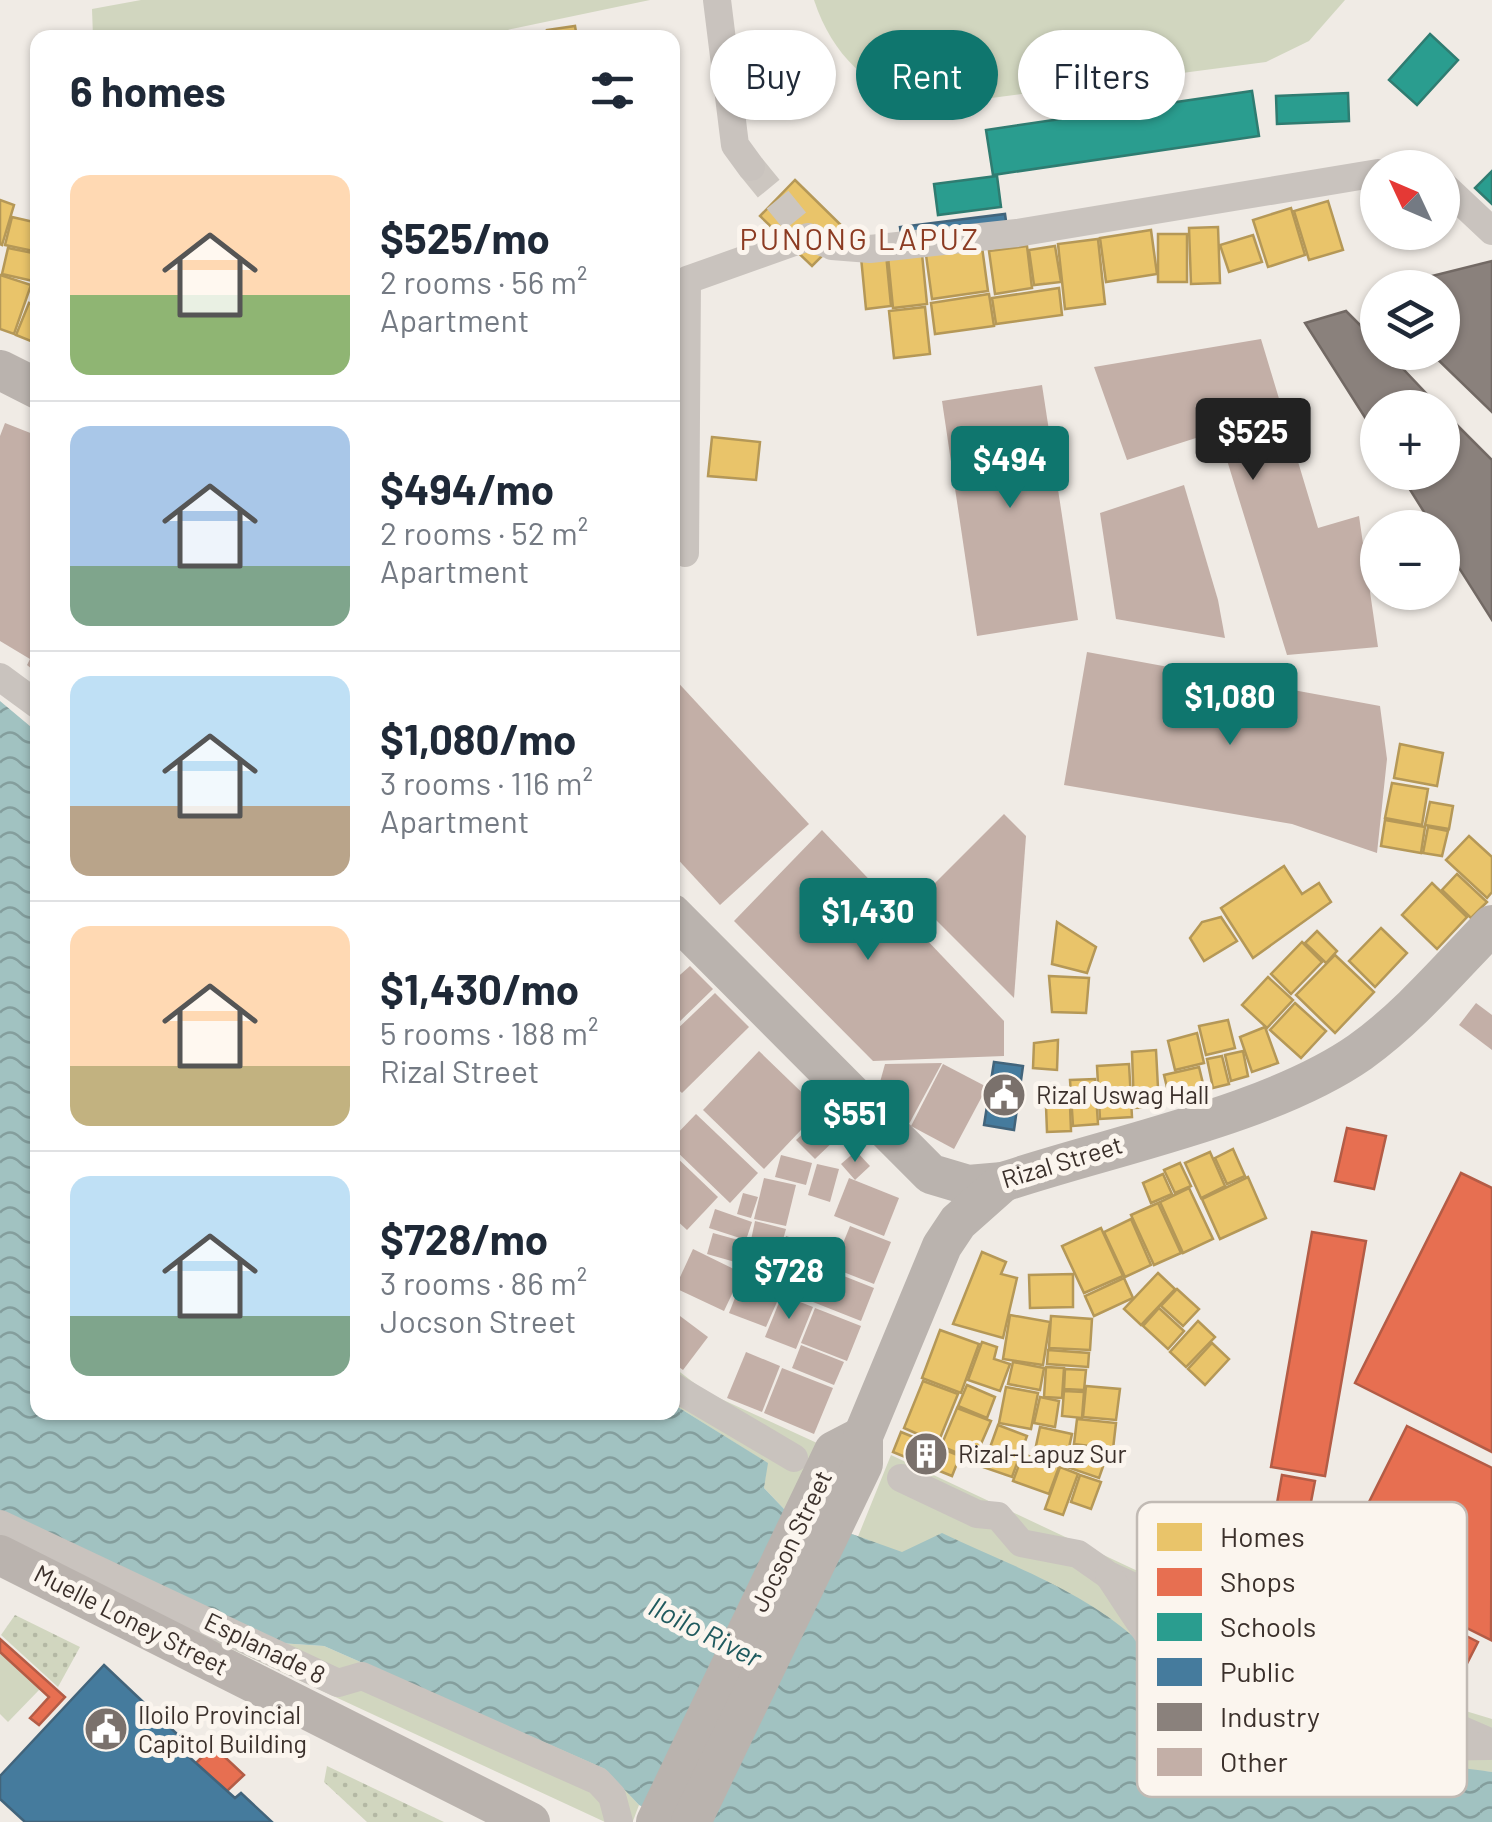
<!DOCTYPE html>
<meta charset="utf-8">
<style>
:root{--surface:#fff;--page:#f6f6f7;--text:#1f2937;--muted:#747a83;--line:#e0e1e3;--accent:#0f766e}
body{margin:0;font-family:Barlow,sans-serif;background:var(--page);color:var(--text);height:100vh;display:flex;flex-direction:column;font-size:38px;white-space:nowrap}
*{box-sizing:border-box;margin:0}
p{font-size:32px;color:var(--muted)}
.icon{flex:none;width:55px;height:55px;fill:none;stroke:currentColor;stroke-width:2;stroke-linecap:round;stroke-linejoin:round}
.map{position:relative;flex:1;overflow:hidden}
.drawer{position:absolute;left:30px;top:30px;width:650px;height:1390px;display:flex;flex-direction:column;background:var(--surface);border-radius:20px;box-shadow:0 2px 8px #0004}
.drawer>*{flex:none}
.banner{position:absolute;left:710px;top:30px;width:630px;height:90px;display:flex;gap:20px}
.needle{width:65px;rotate:314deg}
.buttons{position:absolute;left:1360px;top:150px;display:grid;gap:20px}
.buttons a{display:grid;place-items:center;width:100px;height:100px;border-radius:50%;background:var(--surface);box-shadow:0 2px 8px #0004;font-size:50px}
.price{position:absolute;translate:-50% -85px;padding:0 22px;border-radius:10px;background:var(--accent);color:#fff;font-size:32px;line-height:65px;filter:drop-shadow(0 2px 5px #0008)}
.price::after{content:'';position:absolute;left:50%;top:60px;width:30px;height:22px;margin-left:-15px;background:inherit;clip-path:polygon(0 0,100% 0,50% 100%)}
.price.current{background:#222;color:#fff}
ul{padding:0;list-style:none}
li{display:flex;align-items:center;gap:30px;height:250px;padding:0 40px}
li+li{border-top:2px solid var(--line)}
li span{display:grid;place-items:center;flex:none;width:280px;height:200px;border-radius:20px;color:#555}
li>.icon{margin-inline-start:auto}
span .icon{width:120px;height:120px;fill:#fffc;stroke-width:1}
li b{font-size:42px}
h2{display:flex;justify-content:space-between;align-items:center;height:120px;padding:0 40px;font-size:42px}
.pill{padding:0 35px;border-radius:45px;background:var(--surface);box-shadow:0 2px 8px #0004;font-size:35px;line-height:90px}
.pill.current{background:var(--accent);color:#fff}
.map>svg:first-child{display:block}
.green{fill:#d1d6bf}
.garden{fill:url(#garden-dots)}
.water{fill:url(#water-waves)}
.homes{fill:#e9c46a;stroke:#b59857;stroke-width:2.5}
.shops{fill:#e76f51;stroke:#b35c46;stroke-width:2.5}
.schools{fill:#2a9d8f;stroke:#2f7c71;stroke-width:2.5}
.public{fill:#457b9d;stroke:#42647b;stroke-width:2.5}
.industry{fill:#8a817c;stroke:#726964;stroke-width:2.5}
.building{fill:#c3afa7}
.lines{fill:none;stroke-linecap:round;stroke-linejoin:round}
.street-tunnel{stroke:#ccc6c0;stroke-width:28;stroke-dasharray:28 14;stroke-linecap:butt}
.street{stroke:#c9c3be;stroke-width:28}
.secondary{stroke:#bab3ae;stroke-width:40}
.labels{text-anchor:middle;stroke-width:10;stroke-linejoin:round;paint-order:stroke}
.poi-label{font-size:25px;fill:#3b302b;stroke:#fbf5ee;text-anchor:start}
.street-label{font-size:25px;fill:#3b302b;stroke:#fbf5ee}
.water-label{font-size:28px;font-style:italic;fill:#1f5a5e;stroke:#fbf5ee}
.quarter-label{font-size:30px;letter-spacing:2.5px;fill:#8c3b22;stroke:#fbf5ee}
.key{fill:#fbf5ee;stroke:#c1bab4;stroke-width:2.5}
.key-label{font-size:28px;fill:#3b302b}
</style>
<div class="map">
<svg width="1492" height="1822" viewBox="0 0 1492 1822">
<defs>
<pattern id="garden-dots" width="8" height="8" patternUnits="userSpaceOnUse" patternTransform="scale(2.5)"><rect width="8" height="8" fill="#d1d6bf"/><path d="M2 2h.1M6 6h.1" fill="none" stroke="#b4b8a4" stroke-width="1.8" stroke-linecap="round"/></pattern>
<pattern id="water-waves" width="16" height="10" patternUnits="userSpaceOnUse" patternTransform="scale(2.5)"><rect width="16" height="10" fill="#a1c2c1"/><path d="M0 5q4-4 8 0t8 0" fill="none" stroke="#849e9d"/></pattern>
</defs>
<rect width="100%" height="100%" fill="#f0ebe5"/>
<g class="green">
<path d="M141,0H650L474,37H93L92,9Z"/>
<path d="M814,0H1345L1309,41L1266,62L923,107C868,87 833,57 814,0Z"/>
<path d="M672,1366L706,1392L817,1443L785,1510L764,1488L767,1463L673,1404Z"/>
<path d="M891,1455L1380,1685L1492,1719V1772L1279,1753L1229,1737L1194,1713L1140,1641L857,1539Z"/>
<path d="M141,1607L279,1643L324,1646L606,1769L639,1805L633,1821L605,1822Z"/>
<path d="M0,1653L40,1689L8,1722L0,1714Z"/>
</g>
<g class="garden">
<path d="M15,1615L80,1647L58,1687L1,1635Z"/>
<path d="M327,1766L444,1822H367L324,1782Z"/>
</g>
<path class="water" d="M0,701L37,732L38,1412H672L673,1404L768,1463L764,1488L785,1510L902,1552L942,1533C1007,1564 1080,1589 1135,1638C1170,1668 1185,1714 1228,1737C1294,1770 1416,1759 1492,1772V1822H672L639,1805L605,1769L324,1646L279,1643L0,1512Z"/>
<g class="homes">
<path d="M575,26L577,38H548L547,30Z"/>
<path d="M795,180L847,231L812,266L760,216Z"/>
<path d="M0,200L14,205L2,245L0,244Z"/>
<path d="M1328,201L1343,250L1309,260L1294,211Z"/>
<path d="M1291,208L1305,255L1268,267L1253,220Z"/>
<path d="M12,217L38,223V252L5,245Z"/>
<path d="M1218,227L1220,283L1191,284L1189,228Z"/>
<path d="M1151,230L1157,274L1106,282L1100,238Z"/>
<rect x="1158" y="234" width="29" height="48"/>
<path d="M1253,235L1262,262L1229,272L1220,245Z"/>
<path d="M1098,239L1105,304L1065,309L1058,244Z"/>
<path d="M1027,246L1032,288L995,294L989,251Z"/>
<path d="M1055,246L1061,282L1034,285L1029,250Z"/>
<path d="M982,247L988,291L932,299L926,255Z"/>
<path d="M8,248L38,254L33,281L2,274Z"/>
<path d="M886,254L891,306L866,309L861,257Z"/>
<path d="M922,254L927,304L893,308L888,257Z"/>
<path d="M0,275L31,285L14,334L0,329Z"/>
<path d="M1059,288L1062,315L996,324L992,298Z"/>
<path d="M989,294L994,326L935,334L931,303Z"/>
<path d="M29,303L38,307V344L16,335Z"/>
<path d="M925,307L930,354L894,358L889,311Z"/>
<path d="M712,437L760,442L756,480L708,476Z"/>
<path d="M1400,744L1443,753L1437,786L1394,778Z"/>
<path d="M1392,783L1428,789L1422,825L1385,818Z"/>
<path d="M1430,802L1453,806L1449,829L1425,825Z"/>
<path d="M1385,820L1425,827L1421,853L1381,846Z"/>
<path d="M1428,827L1448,831L1442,856L1423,853Z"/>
<path d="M1469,836L1492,857V892L1487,898L1446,860Z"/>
<path d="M1284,866L1302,894L1319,883L1331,902L1253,958L1221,908Z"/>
<path d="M1457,874L1487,902L1471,918L1442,890Z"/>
<path d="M1432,883L1467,917L1437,949L1402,915Z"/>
<path d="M1221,917L1237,941L1204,961L1190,938L1202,922Z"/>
<path d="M1057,922L1096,947L1087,973L1052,964Z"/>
<path d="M1381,928L1407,953L1375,987L1349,961Z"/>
<path d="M1317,931L1337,951L1326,963L1305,943Z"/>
<path d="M1302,942L1322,962L1291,994L1271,974Z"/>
<path d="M1335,955L1374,992L1335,1033L1296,995Z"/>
<path d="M1049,976L1089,978L1086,1013L1052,1012Z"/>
<path d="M1268,977L1293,1000L1267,1028L1242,1005Z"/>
<path d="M1295,1003L1326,1031L1301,1058L1270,1030Z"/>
<path d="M1228,1020L1235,1048L1206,1055L1199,1026Z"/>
<path d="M1265,1027L1278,1063L1252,1072L1240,1037Z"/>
<path d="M1197,1033L1204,1063L1175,1070L1168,1041Z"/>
<path d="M1058,1040L1057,1070L1033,1068L1034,1043Z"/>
<path d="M1156,1050L1159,1107L1134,1108L1132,1052Z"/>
<path d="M1243,1051L1248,1076L1231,1081L1225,1055Z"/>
<path d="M1222,1056L1229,1084L1213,1088L1207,1059Z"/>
<path d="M1129,1064L1132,1117L1100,1119L1097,1066Z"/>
<path d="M1199,1067L1206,1096L1171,1104L1164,1075Z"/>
<path d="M1095,1079L1098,1124L1073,1126L1070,1080Z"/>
<path d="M1070,1105L1071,1131L1047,1132L1046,1106Z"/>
<path d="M1233,1149L1245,1176L1227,1184L1215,1158Z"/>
<path d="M1210,1152L1225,1186L1201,1198L1185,1163Z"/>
<path d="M1180,1163L1191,1186L1175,1193L1164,1170Z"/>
<path d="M1163,1174L1172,1194L1151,1203L1143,1183Z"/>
<path d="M1248,1177L1266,1218L1220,1239L1202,1199Z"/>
<path d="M1189,1188L1213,1239L1183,1253L1160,1202Z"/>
<path d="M1158,1203L1181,1253L1154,1265L1131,1215Z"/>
<path d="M1131,1219L1151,1265L1125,1277L1104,1232Z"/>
<path d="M1101,1228L1123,1276L1084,1293L1062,1246Z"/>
<path d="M982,1252L1006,1262L1001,1274L1017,1278L1003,1338L953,1324Z"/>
<path d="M1158,1273L1175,1289L1141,1325L1124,1309Z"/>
<path d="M1073,1274V1307L1030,1308L1029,1275Z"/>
<path d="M1124,1278L1133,1298L1094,1316L1085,1296Z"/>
<path d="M1177,1289L1199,1309L1183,1326L1161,1306Z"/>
<path d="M1159,1308L1184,1331L1168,1349L1143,1326Z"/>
<path d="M1010,1315L1050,1322L1043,1365L1003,1359Z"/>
<path d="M1051,1316L1092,1319L1090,1350L1049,1348Z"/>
<path d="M1198,1321L1215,1337L1186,1367L1170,1352Z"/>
<path d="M940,1330L979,1344L961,1393L922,1378Z"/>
<path d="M982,1342L997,1347L994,1359L1010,1364L1000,1391L968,1380Z"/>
<path d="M1212,1343L1229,1359L1205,1385L1188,1369Z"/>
<path d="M1048,1350L1089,1353L1088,1367L1047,1364Z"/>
<path d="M1013,1362L1044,1368L1040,1390L1008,1384Z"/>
<path d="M1046,1367L1064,1368L1062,1398L1044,1397Z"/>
<path d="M1065,1369L1086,1370L1084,1390L1064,1389Z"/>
<path d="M923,1381L958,1394L938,1443L904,1428Z"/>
<path d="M967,1385L995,1397L987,1418L958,1406Z"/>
<path d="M1086,1386L1120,1389L1116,1420L1083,1417Z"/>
<path d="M1006,1387L1038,1393L1031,1429L999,1423Z"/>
<path d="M1064,1391L1084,1392L1082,1418L1062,1416Z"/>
<path d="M1040,1397L1059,1401L1055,1427L1034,1423Z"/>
<path d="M957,1408L991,1421L974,1460L941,1446Z"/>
<path d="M1077,1419L1116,1423L1113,1449L1074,1444Z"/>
<path d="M998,1425L1027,1436L1012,1477L983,1467Z"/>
<path d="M1040,1427L1072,1434L1066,1461L1034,1455Z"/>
<path d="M901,1432L960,1456L952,1476L893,1452Z"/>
<path d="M1074,1447L1106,1458L1099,1478L1067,1467Z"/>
<path d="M1023,1454L1059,1467L1049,1494L1013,1481Z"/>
<path d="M1060,1467L1078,1474L1063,1515L1045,1509Z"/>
<path d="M1080,1475L1101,1482L1091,1509L1071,1502Z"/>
</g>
<g class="shops">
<path d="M1347,1128L1386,1136L1374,1189L1335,1181Z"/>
<path d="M1461,1173L1492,1188V1452L1355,1383Z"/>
<path d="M1312,1232L1366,1241L1325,1476L1271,1467Z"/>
<path d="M1407,1426L1492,1468L1491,1640L1338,1564Z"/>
<path d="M1282,1475L1315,1481L1300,1559L1268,1554Z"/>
<path d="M1415,1610L1478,1642L1458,1681L1395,1649Z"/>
<path d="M0,1639L65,1697L39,1725L30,1718L49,1697L0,1652Z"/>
<path d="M213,1746L244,1775L227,1791L196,1763Z"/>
</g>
<g class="schools">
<path d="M1430,34L1458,60L1417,105L1389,80Z"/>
<path d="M1252,91L1259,136L993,175L986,130Z"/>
<path d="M1348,93L1349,121L1277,124L1276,96Z"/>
<path d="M1492,171V204L1475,188Z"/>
<path d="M997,176L1001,207L938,215L934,184Z"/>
</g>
<g class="public">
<path d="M1005,214L1007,228L902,241L900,227Z"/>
<path d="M994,1062L1023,1066L1014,1130L984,1125Z"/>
<path d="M104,1665L194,1750L188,1756L235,1798L241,1793L272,1822H25L0,1799V1776Z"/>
</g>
<g class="industry">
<path d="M1492,261V412L1430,352H1442V288H1384Z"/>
<path d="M1346,311L1378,343V352H1387L1440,408H1378V438L1305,323Z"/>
<path d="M1442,410L1492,460V620L1442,541V528H1434L1399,472H1442Z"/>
</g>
<g class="building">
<path d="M1261,339L1318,528L1359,516L1378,647L1287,655L1218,431L1127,460L1094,367Z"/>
<path d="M1042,385L1078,620L977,636L942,401Z"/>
<path d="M5,423L38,436V674L27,665L30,659L0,641V436Z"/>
<path d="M1184,485L1218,600L1225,638L1116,619L1100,513Z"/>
<path d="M1087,652L1380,706L1387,759L1377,853L1292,824L1064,785Z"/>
<path d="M672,676L809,824L720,905L672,853Z"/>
<path d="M1004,814L1026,836L1014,998L917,901Z"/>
<path d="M822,830L1004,1021V1056L873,1061L734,921Z"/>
<path d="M690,966L713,989L672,1029V982Z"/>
<path d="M715,993L749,1027L682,1093L672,1084V1034Z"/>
<path d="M1476,1003L1492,1015V1050L1459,1025Z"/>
<path d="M759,1051L820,1110L764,1169L703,1110Z"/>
<path d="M942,1063L909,1124L877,1093L885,1064Z"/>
<path d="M943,1064L987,1087L954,1149L911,1126Z"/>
<path d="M696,1114L758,1173L730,1203L672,1147V1139Z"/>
<path d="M821,1117L839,1136L815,1159L796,1140Z"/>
<path d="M856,1151L870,1166L855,1180L841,1164Z"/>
<path d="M672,1153L718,1197L687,1230L672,1216Z"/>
<path d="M781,1155L812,1163L806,1185L775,1177Z"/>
<path d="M817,1164L839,1169L830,1202L808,1195Z"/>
<path d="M764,1178L796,1185L786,1226L754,1219Z"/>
<path d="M849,1178L899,1198L884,1236L834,1216Z"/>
<path d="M743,1193L758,1197L751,1218L737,1214Z"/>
<path d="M715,1209L752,1222L746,1240L709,1228Z"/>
<path d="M755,1221L786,1229L781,1247L751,1240Z"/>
<path d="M850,1226L891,1242L874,1284L833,1268Z"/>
<path d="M713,1233L749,1243L742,1264L707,1254Z"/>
<path d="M786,1236L821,1247L811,1279L776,1267Z"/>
<path d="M752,1242L777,1249L769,1276L745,1270Z"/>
<path d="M693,1249L742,1273L724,1311L675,1288Z"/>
<path d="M826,1269L874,1288L861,1321L813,1302Z"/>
<path d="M773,1271L798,1280L791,1296L767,1286Z"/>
<path d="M742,1280L780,1295L766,1327L729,1313Z"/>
<path d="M782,1295L813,1307L796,1349L765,1337Z"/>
<path d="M815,1308L861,1326L847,1361L801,1343Z"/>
<path d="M672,1310L708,1337L683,1370L672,1362Z"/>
<path d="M801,1345L844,1362L834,1385L792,1368Z"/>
<path d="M746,1352L780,1366L762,1412L727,1398Z"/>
<path d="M782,1368L833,1388L814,1434L764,1413Z"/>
</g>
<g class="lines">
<path class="street-tunnel" d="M751,167L808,237L830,245"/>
<g class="street">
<path d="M717,0L735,145L751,167"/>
<path d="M1442,184L1492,231"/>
<path d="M832,246L870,249L1017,233L1378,173"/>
<path d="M685,553L687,280L808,237"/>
<path d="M0,677L38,705"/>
<path d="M672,1386L794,1458"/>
<path d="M901,1478L977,1514L998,1516L1021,1543L1078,1554L1108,1575L1173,1605L1199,1625L1230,1629L1492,1743"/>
<path d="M0,1524L338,1683L362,1676L598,1781L612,1796L619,1822"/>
<path d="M1109,1576C1140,1622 1170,1673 1212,1709C1274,1760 1411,1746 1489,1746"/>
</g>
<g class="secondary">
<path d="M0,370L38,389"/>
<path d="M672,914L931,1174L968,1185L1003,1182C1110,1146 1270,1115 1360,1052C1409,1017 1450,968 1492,925"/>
<path d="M0,1555L530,1822"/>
<path d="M656,1822L834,1451L863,1436"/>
<path d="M691,1822L863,1464V1436L942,1246L958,1222L1003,1182"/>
</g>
</g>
<defs>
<symbol id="civic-disc" viewBox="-11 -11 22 22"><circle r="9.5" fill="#7a716c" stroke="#fbf5ee"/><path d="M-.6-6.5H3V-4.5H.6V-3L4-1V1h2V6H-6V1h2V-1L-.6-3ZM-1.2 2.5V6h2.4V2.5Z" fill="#fff"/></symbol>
<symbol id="building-disc" viewBox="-11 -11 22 22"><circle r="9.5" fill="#7a716c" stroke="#fbf5ee"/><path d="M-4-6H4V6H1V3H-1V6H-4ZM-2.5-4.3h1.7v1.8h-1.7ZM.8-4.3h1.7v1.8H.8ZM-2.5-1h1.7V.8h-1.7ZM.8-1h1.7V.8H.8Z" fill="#fff"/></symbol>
</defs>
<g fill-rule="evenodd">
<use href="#civic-disc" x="979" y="1070" width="50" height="50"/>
<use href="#building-disc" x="901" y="1429" width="50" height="50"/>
<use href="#civic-disc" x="81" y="1704" width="50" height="50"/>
</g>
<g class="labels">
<g class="poi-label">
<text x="1036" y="1104">Rizal Uswag Hall</text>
<text x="958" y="1463">Rizal-Lapuz Sur</text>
<text x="138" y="1724">Iloilo Provincial<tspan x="138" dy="29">Capitol Building</tspan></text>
</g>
<g class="street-label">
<text transform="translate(1062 1162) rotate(-17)" y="9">Rizal Street</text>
<text transform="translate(791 1541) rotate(-64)" y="9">Jocson Street</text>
<text transform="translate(131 1620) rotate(27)" y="9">Muelle Loney Street</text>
<text transform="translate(265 1648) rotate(26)" y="9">Esplanade 8</text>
</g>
<g class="water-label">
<text transform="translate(705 1632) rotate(27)" y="10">Iloilo River</text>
</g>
<g class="quarter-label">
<text x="860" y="250">PUNONG LAPUZ</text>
</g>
</g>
<rect x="1137" y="1502" width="330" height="295" rx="15" class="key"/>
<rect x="1157" y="1523" width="45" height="28" fill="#e9c46a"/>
<rect x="1157" y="1568" width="45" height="28" fill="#e76f51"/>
<rect x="1157" y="1613" width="45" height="28" fill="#2a9d8f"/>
<rect x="1157" y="1658" width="45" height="28" fill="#457b9d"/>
<rect x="1157" y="1703" width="45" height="28" fill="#8a817c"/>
<rect x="1157" y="1748" width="45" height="28" fill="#c3afa7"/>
<g class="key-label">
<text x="1220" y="1547">Homes</text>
<text x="1220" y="1592">Shops</text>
<text x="1220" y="1637">Schools</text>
<text x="1220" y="1682">Public</text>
<text x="1220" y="1727">Industry</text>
<text x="1220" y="1772">Other</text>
</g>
</svg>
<div class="buttons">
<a><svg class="needle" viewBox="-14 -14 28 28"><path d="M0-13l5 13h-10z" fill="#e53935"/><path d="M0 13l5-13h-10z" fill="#747a83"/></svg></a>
<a><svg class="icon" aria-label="layers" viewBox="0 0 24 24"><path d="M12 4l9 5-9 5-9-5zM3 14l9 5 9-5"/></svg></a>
<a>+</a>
<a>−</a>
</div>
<b class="price current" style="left:1253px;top:483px">$525</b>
<b class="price" style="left:1010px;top:511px">$494</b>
<b class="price" style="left:1230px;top:748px">$1,080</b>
<b class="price" style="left:868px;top:963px">$1,430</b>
<b class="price" style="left:855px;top:1165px">$551</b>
<b class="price" style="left:789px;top:1322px">$728</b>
<div class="banner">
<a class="pill">Buy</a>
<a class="pill current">Rent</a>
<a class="pill">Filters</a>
</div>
<section class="drawer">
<h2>6 homes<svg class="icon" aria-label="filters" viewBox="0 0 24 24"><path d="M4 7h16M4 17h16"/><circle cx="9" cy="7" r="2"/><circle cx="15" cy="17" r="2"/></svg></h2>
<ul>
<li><span style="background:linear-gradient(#ffd9b3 60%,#8fb573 0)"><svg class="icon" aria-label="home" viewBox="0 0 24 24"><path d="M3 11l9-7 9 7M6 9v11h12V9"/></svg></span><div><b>$525/mo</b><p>2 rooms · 56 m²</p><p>Apartment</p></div></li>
<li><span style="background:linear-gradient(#a9c7e8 70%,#7fa58c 0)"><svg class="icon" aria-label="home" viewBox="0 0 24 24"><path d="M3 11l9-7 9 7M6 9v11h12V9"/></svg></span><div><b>$494/mo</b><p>2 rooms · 52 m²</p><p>Apartment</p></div></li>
<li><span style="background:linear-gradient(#bfe0f5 65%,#b9a48a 0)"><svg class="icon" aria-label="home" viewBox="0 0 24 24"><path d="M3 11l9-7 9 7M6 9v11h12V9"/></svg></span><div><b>$1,080/mo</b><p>3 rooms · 116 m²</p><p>Apartment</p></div></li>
<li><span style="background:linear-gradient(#ffd9b3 70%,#c2b280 0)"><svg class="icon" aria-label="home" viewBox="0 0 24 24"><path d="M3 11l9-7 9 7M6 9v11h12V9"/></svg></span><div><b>$1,430/mo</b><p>5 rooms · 188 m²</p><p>Rizal Street</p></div></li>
<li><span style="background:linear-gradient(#bfe0f5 70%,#7fa58c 0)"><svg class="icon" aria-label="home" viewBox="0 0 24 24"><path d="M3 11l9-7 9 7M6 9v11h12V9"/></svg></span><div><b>$728/mo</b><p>3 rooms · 86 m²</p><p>Jocson Street</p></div></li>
</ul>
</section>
</div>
